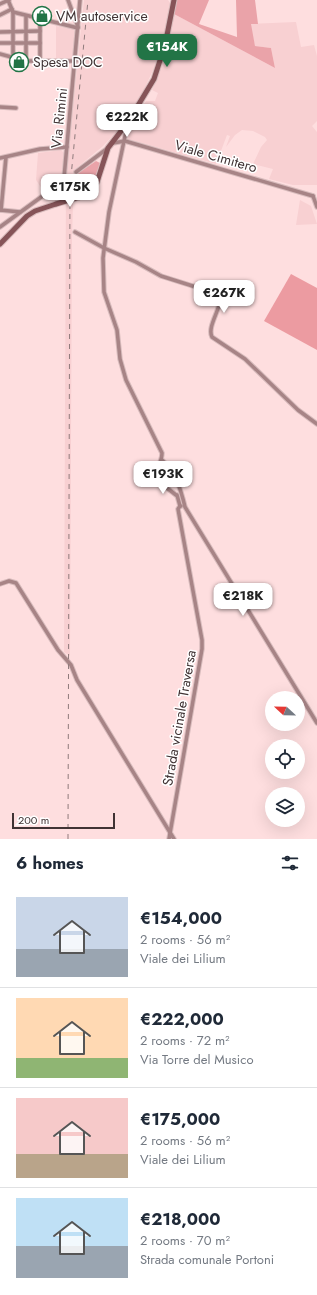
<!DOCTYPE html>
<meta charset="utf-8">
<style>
:root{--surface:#fff;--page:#f6f6f7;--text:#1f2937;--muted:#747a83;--line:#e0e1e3;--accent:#227446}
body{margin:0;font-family:Jost,sans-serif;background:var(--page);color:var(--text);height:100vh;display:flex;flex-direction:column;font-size:15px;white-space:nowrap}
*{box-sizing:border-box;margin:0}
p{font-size:13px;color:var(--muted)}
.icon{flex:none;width:22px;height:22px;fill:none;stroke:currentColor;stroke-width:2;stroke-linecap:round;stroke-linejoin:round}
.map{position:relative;height:839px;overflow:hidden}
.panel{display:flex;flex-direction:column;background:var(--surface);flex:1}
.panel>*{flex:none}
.needle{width:26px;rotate:292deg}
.controls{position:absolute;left:265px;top:691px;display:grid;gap:8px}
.controls a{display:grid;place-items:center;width:40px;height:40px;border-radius:50%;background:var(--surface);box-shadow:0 4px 16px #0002;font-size:20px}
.scale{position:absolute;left:12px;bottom:10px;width:103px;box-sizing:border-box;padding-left:4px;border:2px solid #403334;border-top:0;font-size:11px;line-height:14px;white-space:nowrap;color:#403334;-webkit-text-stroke:3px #fff;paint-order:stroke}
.price{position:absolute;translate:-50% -34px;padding:0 9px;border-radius:8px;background:#fff;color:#222;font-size:13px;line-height:26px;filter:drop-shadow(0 1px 2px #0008)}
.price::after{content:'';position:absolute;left:50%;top:24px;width:12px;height:9px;margin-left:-6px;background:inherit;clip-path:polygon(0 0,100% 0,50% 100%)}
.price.selected{background:var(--accent);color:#fff}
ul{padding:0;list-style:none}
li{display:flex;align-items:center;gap:12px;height:100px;padding:0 16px}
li+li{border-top:1px solid var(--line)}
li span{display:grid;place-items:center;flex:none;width:112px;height:80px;border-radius:0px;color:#555}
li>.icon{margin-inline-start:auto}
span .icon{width:48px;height:48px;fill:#fffc;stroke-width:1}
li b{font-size:17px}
h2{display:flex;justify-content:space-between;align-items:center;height:48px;padding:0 16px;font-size:17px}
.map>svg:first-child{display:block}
.built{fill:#f8d0d2}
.green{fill:#eaa3a9}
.forest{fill:#ec9ba1}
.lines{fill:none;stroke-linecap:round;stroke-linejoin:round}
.street-casing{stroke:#d8bcbd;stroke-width:5.5}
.secondary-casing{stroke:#d8bcbd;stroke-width:7}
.street{stroke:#a78486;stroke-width:3.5}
.secondary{stroke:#865458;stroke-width:5}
.rail{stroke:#907b7c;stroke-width:1;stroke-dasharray:5 5;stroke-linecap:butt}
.secondary-bridge-casing{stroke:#d8bcbd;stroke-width:7;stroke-linecap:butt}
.secondary-bridge{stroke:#865458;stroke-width:5}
.labels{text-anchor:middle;stroke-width:3;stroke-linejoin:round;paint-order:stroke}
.poi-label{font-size:14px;fill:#403334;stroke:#fff;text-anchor:start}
.street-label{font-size:14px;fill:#403334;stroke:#fff}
</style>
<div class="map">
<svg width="317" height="839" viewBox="0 0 317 839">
<rect width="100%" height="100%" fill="#fededf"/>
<g class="built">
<path d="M84,0H168L170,3L165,34L154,68L141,96L119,129L103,146L74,170L72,238L70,656L64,652L66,175Z"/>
<path d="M174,14L275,68L271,48L255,46L250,24L296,22L301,47L314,45L317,56V121L312,126L317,132V185H293L269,179L273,169L253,164L261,147L267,140L265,137L253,131L242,130L235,135L226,147L230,136L227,135L216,164L128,139L131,124L146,101H155L158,93L152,90L159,74L169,40Z"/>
<path d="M56,26L73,29L75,32L73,58H56Z"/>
<path d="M61,150L64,153L61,178L54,185L42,189L36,180L38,153Z"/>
<path d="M300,200L311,206L317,224L296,225Z"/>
</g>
<g class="green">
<path d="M177,0H209L199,24L237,37L236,0H255L258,24H251L255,46L271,48L275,68L174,14Z"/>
<path d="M96,161L100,163C96,179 89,191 73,195L74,176Z"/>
</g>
<path class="forest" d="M291,274L317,288V350L264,321Z"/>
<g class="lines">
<defs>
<g id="street">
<path d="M8,0L13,12V58"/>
<path d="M68,0L78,27"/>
<path d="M0,4L9,0"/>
<path d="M13,12L78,28"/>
<path d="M0,15L12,9"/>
<path d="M26,16V61"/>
<path d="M40,19V61"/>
<path d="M0,32L40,31"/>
<path d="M0,43H40"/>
<path d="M0,54L26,61H76"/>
<path d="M0,107L16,108"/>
<path d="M128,122L109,212L103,258L104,292L117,330L120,359L126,380L162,453C162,463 156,469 154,478L176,495"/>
<path d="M113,143L125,141L313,196"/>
<path d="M0,158L40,149L67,147"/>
<path d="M76,172L108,148"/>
<path d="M313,196L317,207"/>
<path d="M0,210L20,212"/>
<path d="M1,210L6,157"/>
<path d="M0,227L59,184L64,178L80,0"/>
<path d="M75,232L104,248L136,262L161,276L218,294C226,303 206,325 212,337L245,359L298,410L317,424"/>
<path d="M162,460C176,473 181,490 185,507L317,723"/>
<path d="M177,495L180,506H181"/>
<path d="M0,584L9,581L16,583L58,650L71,665L77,680L174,839"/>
<path d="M169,839L202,649V640L178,509L180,506"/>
</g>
<g id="secondary">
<path d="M79,197L89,191L97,182L108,148L128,122L154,79L165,45L174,0"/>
<path d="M0,244L27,216L35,211L56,204"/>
</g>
</defs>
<use href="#street" class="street-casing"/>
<use href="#secondary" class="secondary-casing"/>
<use href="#street" class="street"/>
<use href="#secondary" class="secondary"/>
<path class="rail" d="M68,839L70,187L88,0"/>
<defs>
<path id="secondary-bridge" d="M56,204L79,197"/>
</defs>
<use href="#secondary-bridge" class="secondary-bridge-casing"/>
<use href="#secondary-bridge" class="secondary-bridge"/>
</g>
<defs>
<symbol id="shop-ring" viewBox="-11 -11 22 22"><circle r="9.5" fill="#fff" stroke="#227446" stroke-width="1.5"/><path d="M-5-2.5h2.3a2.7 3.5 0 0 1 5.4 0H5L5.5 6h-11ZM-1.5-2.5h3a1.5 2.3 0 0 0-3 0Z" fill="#227446"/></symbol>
</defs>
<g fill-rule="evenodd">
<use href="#shop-ring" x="31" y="5" width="22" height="22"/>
<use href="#shop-ring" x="8" y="51" width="22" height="22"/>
</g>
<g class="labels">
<g class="poi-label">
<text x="56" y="21">VM autoservice</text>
<text x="33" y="67">Spesa DOC</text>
</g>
<g class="street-label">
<text transform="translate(59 118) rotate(-84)" y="5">Via Rimini</text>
<text transform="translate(216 156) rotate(16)" y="5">Viale Cimitero</text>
<text transform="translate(179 718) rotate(-80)" y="5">Strada vicinale Traversa</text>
</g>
</g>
</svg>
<div class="controls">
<a><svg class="needle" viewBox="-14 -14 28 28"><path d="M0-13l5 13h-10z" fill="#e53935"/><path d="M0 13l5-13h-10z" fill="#747a83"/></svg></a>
<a><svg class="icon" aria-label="locate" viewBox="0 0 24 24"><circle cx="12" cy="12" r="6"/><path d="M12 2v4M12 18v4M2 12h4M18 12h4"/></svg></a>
<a><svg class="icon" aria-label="layers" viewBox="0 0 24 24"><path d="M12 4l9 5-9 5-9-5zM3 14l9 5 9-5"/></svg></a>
</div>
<div class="scale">200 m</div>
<b class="price selected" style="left:167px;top:68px">€154K</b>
<b class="price" style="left:127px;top:138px">€222K</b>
<b class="price" style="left:70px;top:208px">€175K</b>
<b class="price" style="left:224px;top:314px">€267K</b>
<b class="price" style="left:163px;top:495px">€193K</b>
<b class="price" style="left:243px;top:617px">€218K</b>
</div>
<section class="panel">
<h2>6 homes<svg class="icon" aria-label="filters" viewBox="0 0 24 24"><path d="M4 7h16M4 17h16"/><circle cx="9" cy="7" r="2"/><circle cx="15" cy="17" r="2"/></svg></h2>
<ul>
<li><span style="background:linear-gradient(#c9d6e8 65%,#9aa5b1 0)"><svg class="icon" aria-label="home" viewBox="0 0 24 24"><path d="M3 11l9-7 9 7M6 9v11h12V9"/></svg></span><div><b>€154,000</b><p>2 rooms · 56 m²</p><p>Viale dei Lilium</p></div></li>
<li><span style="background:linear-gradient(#ffd9b3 75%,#8fb573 0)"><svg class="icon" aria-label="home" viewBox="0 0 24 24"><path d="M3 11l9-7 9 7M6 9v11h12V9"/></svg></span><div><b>€222,000</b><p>2 rooms · 72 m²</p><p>Via Torre del Musico</p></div></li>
<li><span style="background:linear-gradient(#f6c9c9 70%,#b9a48a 0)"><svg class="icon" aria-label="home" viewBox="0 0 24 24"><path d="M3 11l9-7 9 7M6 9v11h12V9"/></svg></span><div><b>€175,000</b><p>2 rooms · 56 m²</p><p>Viale dei Lilium</p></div></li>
<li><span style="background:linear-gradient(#bfe0f5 60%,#9aa5b1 0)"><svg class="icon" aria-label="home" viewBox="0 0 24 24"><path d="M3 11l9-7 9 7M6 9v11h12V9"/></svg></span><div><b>€218,000</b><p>2 rooms · 70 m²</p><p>Strada comunale Portoni</p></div></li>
</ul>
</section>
